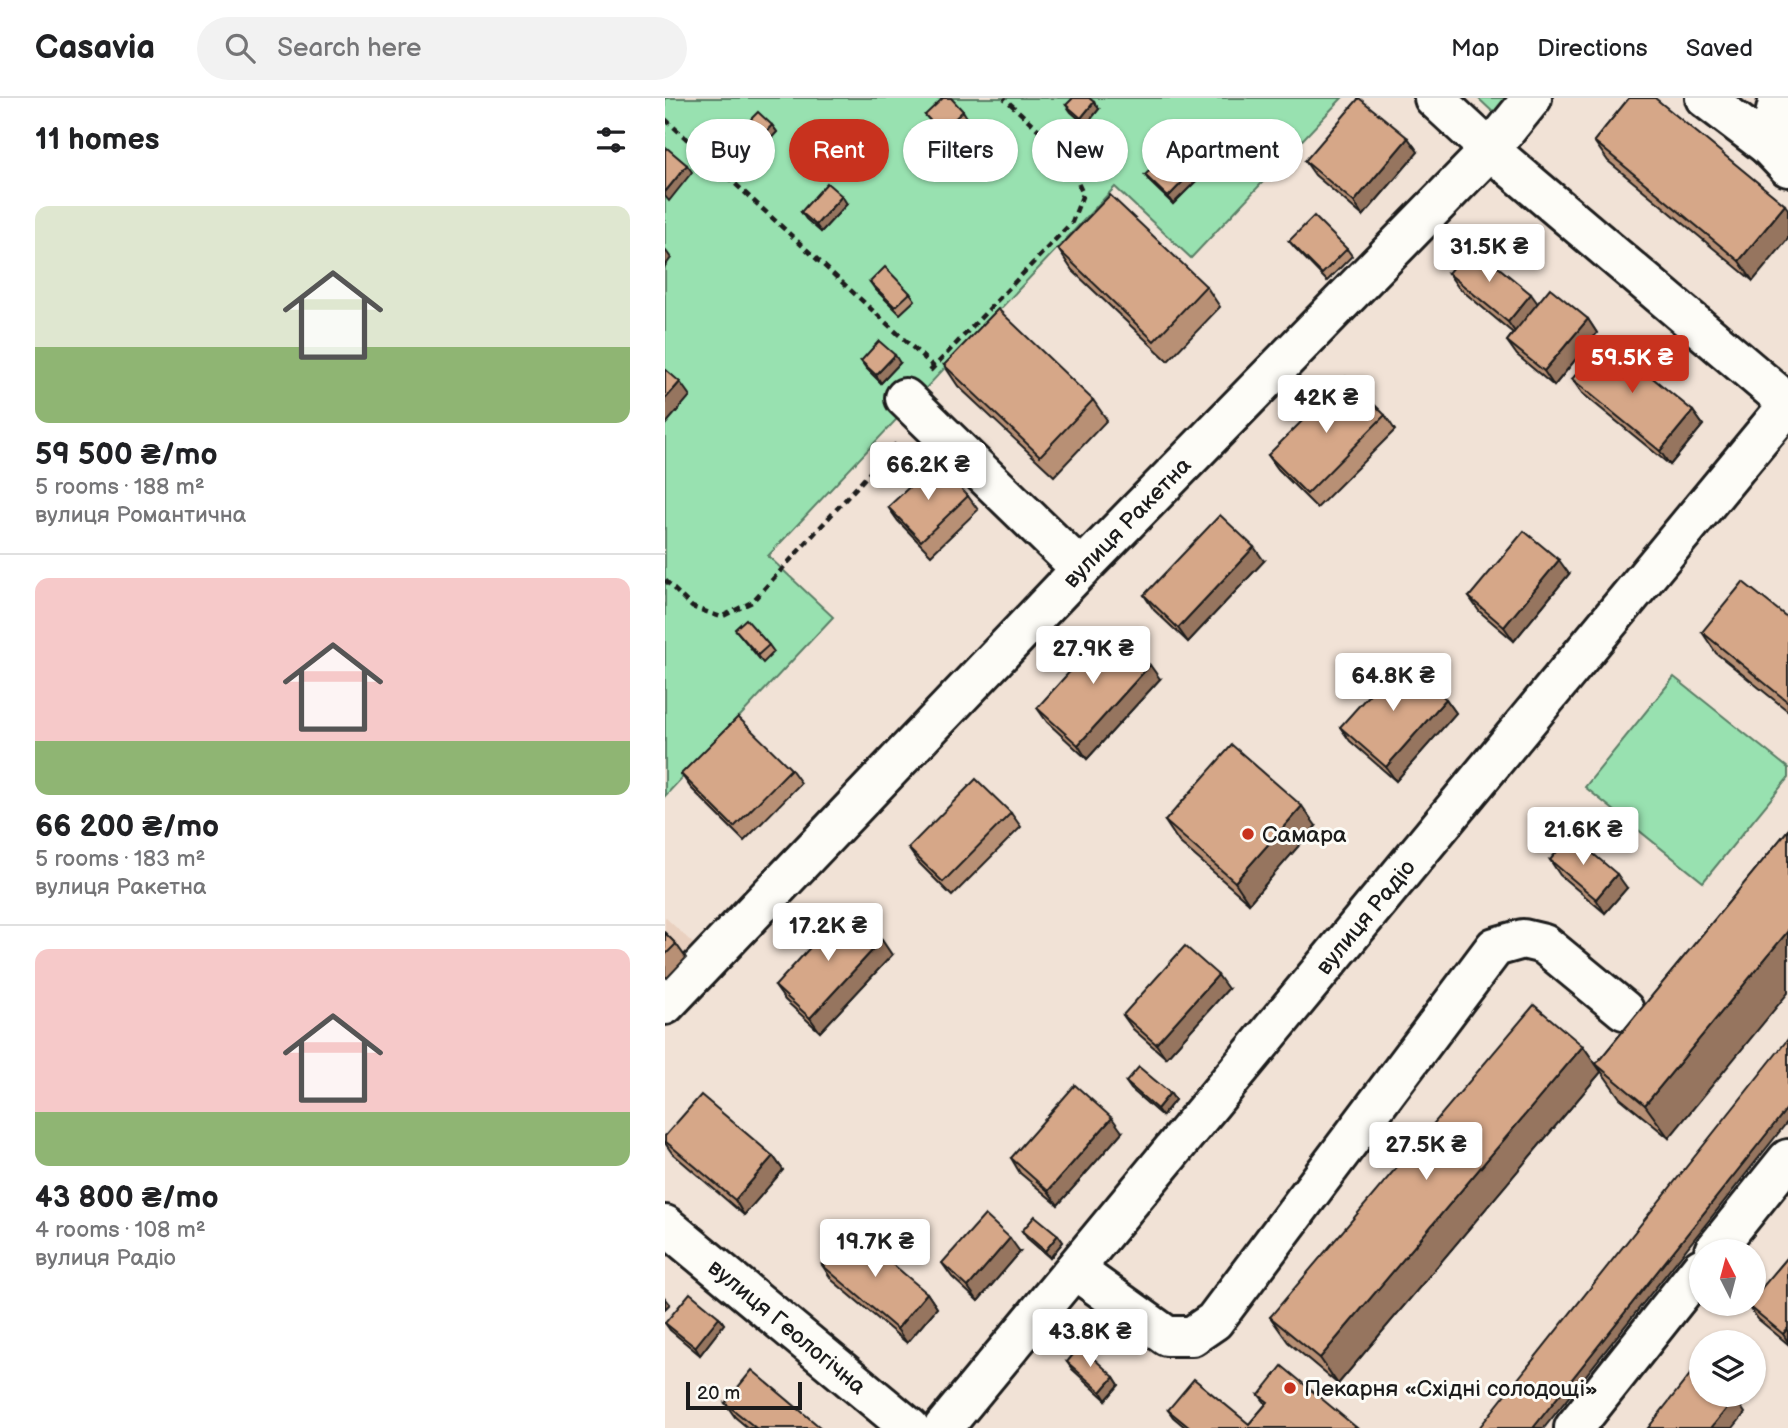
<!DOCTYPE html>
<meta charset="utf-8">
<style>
:root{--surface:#fff;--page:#f2f2f2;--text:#202124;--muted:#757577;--line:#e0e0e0;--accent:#c8321e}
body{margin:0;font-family:"Balsamiq Sans",sans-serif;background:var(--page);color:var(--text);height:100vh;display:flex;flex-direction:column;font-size:26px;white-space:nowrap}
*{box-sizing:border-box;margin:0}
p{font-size:23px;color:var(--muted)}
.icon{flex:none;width:38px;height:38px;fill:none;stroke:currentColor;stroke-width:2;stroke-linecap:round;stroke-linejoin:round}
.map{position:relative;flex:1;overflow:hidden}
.sheet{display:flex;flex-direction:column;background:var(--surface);width:665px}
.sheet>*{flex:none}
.top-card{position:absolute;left:21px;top:21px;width:665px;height:63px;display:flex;gap:14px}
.needle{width:46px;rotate:354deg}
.controls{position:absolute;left:1024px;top:1141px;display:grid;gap:14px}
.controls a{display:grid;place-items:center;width:77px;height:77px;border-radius:50%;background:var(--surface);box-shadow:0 2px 5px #0004;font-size:35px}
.scale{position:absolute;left:21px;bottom:18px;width:116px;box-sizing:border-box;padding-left:7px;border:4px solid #1c1c1c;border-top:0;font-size:19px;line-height:24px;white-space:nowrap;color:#1c1c1c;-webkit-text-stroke:5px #fdfcf7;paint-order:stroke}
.price{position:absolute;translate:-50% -60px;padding:0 16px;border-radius:7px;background:#fff;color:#222;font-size:23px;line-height:46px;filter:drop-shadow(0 2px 4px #0008)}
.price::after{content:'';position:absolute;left:50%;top:42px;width:21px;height:16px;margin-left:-10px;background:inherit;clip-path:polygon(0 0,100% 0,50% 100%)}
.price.selected{background:var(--accent);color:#fff}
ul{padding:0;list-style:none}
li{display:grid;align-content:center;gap:14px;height:371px;padding:0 35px}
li+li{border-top:2px solid var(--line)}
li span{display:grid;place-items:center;height:217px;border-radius:14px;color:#555}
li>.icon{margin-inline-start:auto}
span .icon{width:126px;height:126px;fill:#fffc;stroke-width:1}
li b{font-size:30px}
h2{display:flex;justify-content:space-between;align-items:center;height:84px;padding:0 35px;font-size:30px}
.pill{padding:0 24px;border-radius:32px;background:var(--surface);box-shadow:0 2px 5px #0004;font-size:24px;line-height:63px}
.pill.selected{background:var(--accent);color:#fff}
header{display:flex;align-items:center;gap:42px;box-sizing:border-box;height:98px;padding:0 35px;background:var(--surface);border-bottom:2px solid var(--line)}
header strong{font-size:33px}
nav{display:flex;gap:38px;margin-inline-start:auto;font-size:24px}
.search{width:490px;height:63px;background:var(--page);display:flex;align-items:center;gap:18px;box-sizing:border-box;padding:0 24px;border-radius:38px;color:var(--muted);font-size:26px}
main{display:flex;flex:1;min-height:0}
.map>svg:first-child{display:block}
.built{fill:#e9d0bf}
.green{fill:#98e1b0;stroke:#5a7e66;stroke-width:2}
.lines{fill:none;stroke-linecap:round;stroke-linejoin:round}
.minor-casing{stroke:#1c1c1c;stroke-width:44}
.path{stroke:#1c1c1c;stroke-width:4.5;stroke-dasharray:7 5;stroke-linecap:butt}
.minor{stroke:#fdfcf7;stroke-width:38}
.wall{fill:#b89075;stroke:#1c1c1c;stroke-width:2}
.shaded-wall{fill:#96755f;stroke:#1c1c1c;stroke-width:2}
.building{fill:#d6a788;stroke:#1c1c1c;stroke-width:2}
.poi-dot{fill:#c8321e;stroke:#fdfcf7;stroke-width:2.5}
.labels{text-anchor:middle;stroke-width:6;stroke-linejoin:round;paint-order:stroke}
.street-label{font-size:23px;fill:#1c1c1c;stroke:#fdfcf7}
.poi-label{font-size:23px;fill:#1c1c1c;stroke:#fdfcf7;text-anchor:start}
</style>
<header>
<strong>Casavia</strong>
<div class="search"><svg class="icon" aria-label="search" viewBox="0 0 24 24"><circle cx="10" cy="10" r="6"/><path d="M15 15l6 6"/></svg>Search here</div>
<nav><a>Map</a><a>Directions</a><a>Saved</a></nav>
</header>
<main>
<section class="sheet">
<h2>11 homes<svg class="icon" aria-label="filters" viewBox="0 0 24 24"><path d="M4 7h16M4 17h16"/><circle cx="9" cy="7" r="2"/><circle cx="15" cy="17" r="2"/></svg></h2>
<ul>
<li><span style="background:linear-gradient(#dfe7d0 65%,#8fb573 0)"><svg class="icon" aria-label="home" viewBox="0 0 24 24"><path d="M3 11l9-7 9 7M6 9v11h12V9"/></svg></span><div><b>59 500 ₴/mo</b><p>5 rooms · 188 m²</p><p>вулиця Романтична</p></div></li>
<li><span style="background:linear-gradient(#f6c9c9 75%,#8fb573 0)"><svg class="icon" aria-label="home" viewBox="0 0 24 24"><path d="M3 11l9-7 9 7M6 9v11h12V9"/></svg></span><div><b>66 200 ₴/mo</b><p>5 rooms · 183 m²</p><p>вулиця Ракетна</p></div></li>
<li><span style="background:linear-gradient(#f6c9c9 75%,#8fb573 0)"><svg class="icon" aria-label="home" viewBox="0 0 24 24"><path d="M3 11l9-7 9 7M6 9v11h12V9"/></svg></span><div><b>43 800 ₴/mo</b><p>4 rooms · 108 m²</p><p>вулиця Радіо</p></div></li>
</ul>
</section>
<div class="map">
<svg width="1123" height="1330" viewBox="0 0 1123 1330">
<rect width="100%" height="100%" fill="#f1e2d6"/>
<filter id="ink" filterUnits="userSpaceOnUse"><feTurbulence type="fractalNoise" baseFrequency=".0143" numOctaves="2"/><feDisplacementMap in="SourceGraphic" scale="14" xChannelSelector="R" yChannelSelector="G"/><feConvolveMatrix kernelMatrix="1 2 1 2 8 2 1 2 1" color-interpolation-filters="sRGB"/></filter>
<g filter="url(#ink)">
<path class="built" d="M0,819L34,851L0,889Z"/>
<g class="green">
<path d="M0,0H677L526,160L450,89L103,458L168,519L0,698Z"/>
<path d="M813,0H846L832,18Z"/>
<path d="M1009,579L1123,670V680L1038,784L920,689Z"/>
</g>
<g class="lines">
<defs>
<g id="minor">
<path d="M769,0L825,52L1123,305"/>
<path d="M1040,0L1103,48"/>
<path d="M1114,0L1103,48L1123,69"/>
<path d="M240,300L416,471"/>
<path id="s1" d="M0,907L416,471L825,52L867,0"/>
<path id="s2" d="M0,1127L245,1330"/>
<path d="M1049,1153L1123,1061"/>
<path d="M410,1172L502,1238H527L549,1223L830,849L858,841L879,846L959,912"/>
<path id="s3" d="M278,1330L1123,307"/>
<path d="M909,1330L1036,1170"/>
</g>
</defs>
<use href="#minor" class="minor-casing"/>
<g class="path">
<path d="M0,21L269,269"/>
<path d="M265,273L407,124L418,96L400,56L339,0"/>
<path d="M0,482L27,509L56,519L87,504L231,346"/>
</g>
<use href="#minor" class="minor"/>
</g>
<g class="wall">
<path d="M964,0L1088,183L943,63L929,43Z"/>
<path d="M401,7L434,11L421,27L406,14Z"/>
<path d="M298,13L303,21L281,41L260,17Z"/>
<path d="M107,27L112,34L90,58L75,45L70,37Z"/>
<path d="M743,40L753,54L698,118L650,77L640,63Z"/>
<path d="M480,77L531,83L508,106L485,84Z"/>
<path d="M182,106L156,134L141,121L136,114Z"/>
<path d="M624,143L682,151L687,158L662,183L630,150Z"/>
<path d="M393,151L541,188L555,209L503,263L407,172Z"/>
<path d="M783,175L872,206L923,221L932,235L889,288L852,257L842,243L848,235L793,189Z"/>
<path d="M205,184L245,195L250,202L235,216L210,191Z"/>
<path d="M196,263L235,265L216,285L201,270Z"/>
<path d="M279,267L428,302L442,322L389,378L293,288Z"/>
<path d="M907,281L1028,313L1038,327L1005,367L917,295Z"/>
<path d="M720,317L730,332L652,410L613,371L603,357Z"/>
<path d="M303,398L313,412L266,457L233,423L223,409Z"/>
<path d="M599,463L523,544L489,512L479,497Z"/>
<path d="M904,476L849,543L814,513L804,499Z"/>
<path d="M1123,520V613L1051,555L1037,534Z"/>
<path d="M70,531L104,547L109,554L98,565Z"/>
<path d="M495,581L422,661L382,624L372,610Z"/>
<path d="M781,601L791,615L731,683L685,643L675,629Z"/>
<path d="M126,671L136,685L79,743L26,690L16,676Z"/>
<path d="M346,715L356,729L287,798L253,764L243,750Z"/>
<path d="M500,723L651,728L584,805L514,744Z"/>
<path d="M1123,732L1004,1040L955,1000L931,966Z"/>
<path d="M885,762L962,790L940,815L895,777Z"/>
<path d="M0,835L11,846L21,860L2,880L0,878Z"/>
<path d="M227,857L155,934L120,902L110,888Z"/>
<path d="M563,891L501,960L468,931L458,917Z"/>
<path d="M918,948L936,974L673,1286L623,1244L605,1219Z"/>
<path d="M461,984L505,995L510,1002L497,1018L466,991Z"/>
<path d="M457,1034L393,1107L355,1075L346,1060Z"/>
<path d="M0,1038L108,1058L118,1072L79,1117L7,1055L0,1045Z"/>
<path d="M357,1133L393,1137L398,1144L385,1160L362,1140Z"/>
<path d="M355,1154L313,1203L287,1179L277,1165Z"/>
<path d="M1123,1159V1246L1093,1221L1083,1207Z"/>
<path d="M157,1167L262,1195L272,1210L242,1245L167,1182Z"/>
<path d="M54,1219L59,1226L35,1257L5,1232L0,1225Z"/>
<path d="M402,1264L449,1279L454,1287L441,1302L407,1271Z"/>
<path d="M594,1297L692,1330H521L508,1319L503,1312L584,1326L601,1306Z"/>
<path d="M60,1305L156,1330H83L70,1319Z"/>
</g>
<g class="shaded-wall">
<path d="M429,4L434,11L421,27L416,20Z"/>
<path d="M107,27L112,34L90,58L85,51Z"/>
<path d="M743,40L753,54L698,118L689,104Z"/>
<path d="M22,67L27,74L4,103L0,98V94Z"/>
<path d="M526,75L531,83L508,106L503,99Z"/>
<path d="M177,98L182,106L156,134L151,127Z"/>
<path d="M1120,107L1123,111V141L1088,183L1074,163Z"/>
<path d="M1,153L6,160L0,168V154Z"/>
<path d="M866,196L876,210L853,238L843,224Z"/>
<path d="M923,221L932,235L889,288L879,273Z"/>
<path d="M230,257L235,265L216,285L211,277Z"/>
<path d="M15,284L25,298L0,327V301Z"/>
<path d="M1028,313L1038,327L1005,367L995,353Z"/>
<path d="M589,449L599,463L523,544L513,530Z"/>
<path d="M894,462L904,476L849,543L839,529Z"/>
<path d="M485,567L495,581L422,661L413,647Z"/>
<path d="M781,601L791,615L731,683L721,669Z"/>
<path d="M637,708L651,728L584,805L570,784Z"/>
<path d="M952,776L962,790L940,815L931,801Z"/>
<path d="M1123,833V895L1004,1040L980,1007Z"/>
<path d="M217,842L227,857L155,934L145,920Z"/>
<path d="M553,877L563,891L501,960L491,946Z"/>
<path d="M918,948L936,974L673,1286L655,1260Z"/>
<path d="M505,995L510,1002L497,1018L492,1011Z"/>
<path d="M1123,1009V1023L879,1330H868Z"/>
<path d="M447,1020L457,1034L393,1107L383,1093Z"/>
<path d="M108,1058L118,1072L79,1117L70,1102Z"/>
<path d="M393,1137L398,1144L385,1160L380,1153Z"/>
<path d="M345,1140L355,1154L313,1203L303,1189Z"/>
<path d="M262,1195L272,1210L242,1245L232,1231Z"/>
<path d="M0,1200L5,1206L0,1211Z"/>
<path d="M54,1219L59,1226L35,1257L30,1249Z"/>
<path d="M1123,1230V1244L1118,1236Z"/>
<path d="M449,1279L454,1287L441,1302L436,1294Z"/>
<path d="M1070,1300L1080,1315L1068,1330H1046Z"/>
</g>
<g class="building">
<path d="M278,0H286L298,13L276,34L260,17Z"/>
<path d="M408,0H424L429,4L416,20L401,7Z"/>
<path d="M694,0L743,40L689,104L640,63Z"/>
<path d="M964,0H990L1120,107L1074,163L929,43Z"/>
<path d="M93,14L107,27L85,51L70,37Z"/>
<path d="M2,50L22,67L0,94V52Z"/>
<path d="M503,54L526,75L503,99L480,77Z"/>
<path d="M162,85L177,98L151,127L136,114Z"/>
<path d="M445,97L541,188L489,243L393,151Z"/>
<path d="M649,118L682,151L657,176L624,143Z"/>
<path d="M806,147L866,196L843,224L783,175Z"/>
<path d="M220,169L245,195L230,209L205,184Z"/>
<path d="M885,190L923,221L879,273L842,243Z"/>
<path d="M333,211L428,302L375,358L279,267Z"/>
<path d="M940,241L1028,313L995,353L907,281Z"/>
<path d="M214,243L230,257L211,277L196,263Z"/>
<path d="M0,271L15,284L0,301Z"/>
<path d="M681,279L720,317L642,396L603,357Z"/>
<path d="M271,364L303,398L256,443L223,409Z"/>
<path d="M555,417L589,449L513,530L479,497Z"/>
<path d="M859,433L894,462L839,529L804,499Z"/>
<path d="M1078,484L1123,520V604L1037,534Z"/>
<path d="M81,521L104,547L93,557L70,531Z"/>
<path d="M444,530L485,567L413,647L372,610Z"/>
<path d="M736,561L781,601L721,669L675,629Z"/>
<path d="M73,619L126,671L69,729L16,676Z"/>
<path d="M567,647L637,708L570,784L500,723Z"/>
<path d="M311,681L346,715L278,784L243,750Z"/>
<path d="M1123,732V833L980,1007L931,966Z"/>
<path d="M906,737L952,776L931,801L885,762Z"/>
<path d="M181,810L217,842L145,920L110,888Z"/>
<path d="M0,835L11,846L0,857Z"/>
<path d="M520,848L553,877L491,946L458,917Z"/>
<path d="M869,907L918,948L655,1260L605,1219Z"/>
<path d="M1123,941V1009L868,1330H814Z"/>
<path d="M474,969L505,995L492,1011L461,984Z"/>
<path d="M410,987L447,1020L383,1093L346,1060Z"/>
<path d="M36,997L108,1058L70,1102L0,1043V1038Z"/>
<path d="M320,1117L345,1140L303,1189L277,1165Z"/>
<path d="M370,1118L393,1137L380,1153L357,1133Z"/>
<path d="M187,1132L262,1195L232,1231L157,1167Z"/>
<path d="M1123,1159V1230L1118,1236L1083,1207L1088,1206V1200Z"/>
<path d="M25,1195L54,1219L30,1249L0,1225Z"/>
<path d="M415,1248L449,1279L436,1294L402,1264Z"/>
<path d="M617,1268L692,1330H525L503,1312L529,1281L584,1326L603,1304L594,1297Z"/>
<path d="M1031,1269L1036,1273V1297H1066L1070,1300L1046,1330H983Z"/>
<path d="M87,1272L156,1330H91L60,1305Z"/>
</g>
</g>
<g class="poi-dot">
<circle cx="583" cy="736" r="7"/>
<circle cx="625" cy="1290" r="7"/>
</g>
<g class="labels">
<g class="street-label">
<text dy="8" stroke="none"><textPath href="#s1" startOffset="668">вулиця Ракетна</textPath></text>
<text dy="8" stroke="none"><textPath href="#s3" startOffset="663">вулиця Радіо</textPath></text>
<text dy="8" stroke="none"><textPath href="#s2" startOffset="159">вулиця Геологічна</textPath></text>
</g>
<g class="poi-label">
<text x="597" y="744">Самара</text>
<text x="639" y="1298">Пекарня «Східні солодощі»</text>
</g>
</g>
</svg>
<div class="controls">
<a><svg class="needle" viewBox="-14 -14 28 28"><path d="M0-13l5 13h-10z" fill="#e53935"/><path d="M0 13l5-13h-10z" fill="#757577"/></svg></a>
<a><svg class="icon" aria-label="layers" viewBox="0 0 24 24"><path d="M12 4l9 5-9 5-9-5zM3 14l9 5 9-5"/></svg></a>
</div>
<div class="scale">20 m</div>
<b class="price" style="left:824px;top:186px">31.5K ₴</b>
<b class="price selected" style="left:967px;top:297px">59.5K ₴</b>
<b class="price" style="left:661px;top:337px">42K ₴</b>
<b class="price" style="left:263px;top:404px">66.2K ₴</b>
<b class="price" style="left:428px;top:588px">27.9K ₴</b>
<b class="price" style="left:728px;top:615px">64.8K ₴</b>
<b class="price" style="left:918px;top:769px">21.6K ₴</b>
<b class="price" style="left:163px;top:865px">17.2K ₴</b>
<b class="price" style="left:761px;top:1084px">27.5K ₴</b>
<b class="price" style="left:210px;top:1181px">19.7K ₴</b>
<b class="price" style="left:425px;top:1271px">43.8K ₴</b>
<div class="top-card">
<a class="pill">Buy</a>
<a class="pill selected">Rent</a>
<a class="pill">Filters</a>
<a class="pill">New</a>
<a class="pill">Apartment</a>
</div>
</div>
</main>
